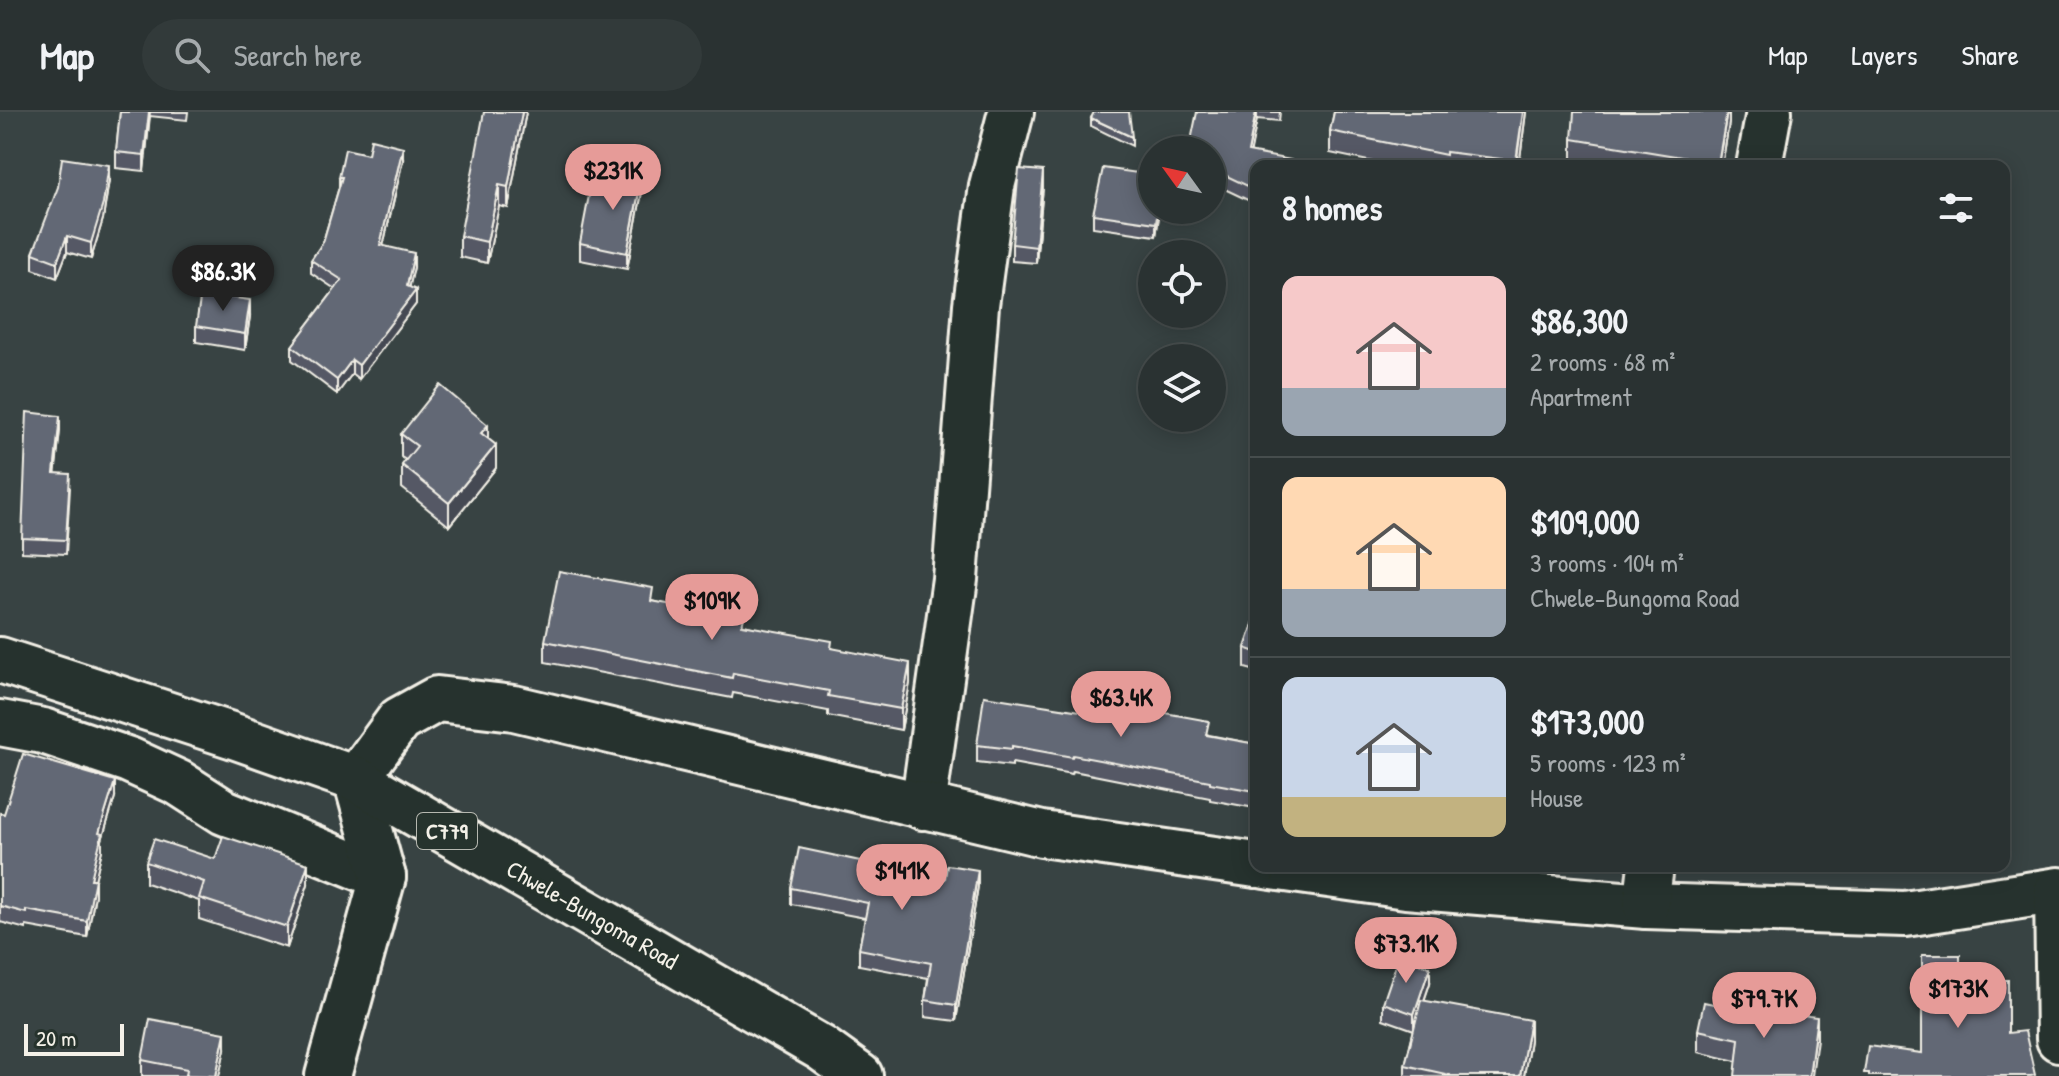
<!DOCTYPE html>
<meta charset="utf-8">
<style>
:root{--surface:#2a3232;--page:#323a3a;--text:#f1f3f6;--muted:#a5aaac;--line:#464d4d;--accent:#e69b98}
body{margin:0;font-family:"Patrick Hand",sans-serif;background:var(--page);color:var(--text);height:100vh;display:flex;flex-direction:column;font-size:30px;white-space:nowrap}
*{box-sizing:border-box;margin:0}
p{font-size:26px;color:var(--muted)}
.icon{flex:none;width:44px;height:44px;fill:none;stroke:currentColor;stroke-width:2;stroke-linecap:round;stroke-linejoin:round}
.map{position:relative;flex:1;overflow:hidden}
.side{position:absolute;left:1250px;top:48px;width:760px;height:712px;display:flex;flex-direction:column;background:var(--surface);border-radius:16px;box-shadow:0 4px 20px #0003,0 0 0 2px var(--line)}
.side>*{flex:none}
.needle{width:52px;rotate:303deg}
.fabs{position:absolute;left:1138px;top:24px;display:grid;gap:16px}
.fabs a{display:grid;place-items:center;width:88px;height:88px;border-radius:50%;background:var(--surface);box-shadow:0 4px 20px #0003,0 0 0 2px var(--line);font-size:40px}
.scale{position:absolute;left:24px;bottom:20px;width:100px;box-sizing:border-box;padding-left:8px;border:4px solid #f4f1e8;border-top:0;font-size:22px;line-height:28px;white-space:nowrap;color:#f4f1e8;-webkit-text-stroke:6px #26332d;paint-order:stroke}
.price{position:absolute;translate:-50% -68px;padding:0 18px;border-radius:28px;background:var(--accent);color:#111;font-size:26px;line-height:52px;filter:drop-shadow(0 2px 4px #0008)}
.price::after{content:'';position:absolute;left:50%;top:48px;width:24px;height:18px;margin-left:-12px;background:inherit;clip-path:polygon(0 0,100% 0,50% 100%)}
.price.current{background:#222;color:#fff}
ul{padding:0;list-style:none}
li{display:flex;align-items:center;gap:24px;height:200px;padding:0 32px}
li+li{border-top:2px solid var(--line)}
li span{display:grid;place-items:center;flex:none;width:224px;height:160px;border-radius:16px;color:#555}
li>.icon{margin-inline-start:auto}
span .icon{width:96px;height:96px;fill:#fffc;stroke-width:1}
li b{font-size:34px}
h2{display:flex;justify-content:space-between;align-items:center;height:96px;padding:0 32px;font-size:34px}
header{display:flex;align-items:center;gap:48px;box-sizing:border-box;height:112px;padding:0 40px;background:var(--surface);border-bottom:2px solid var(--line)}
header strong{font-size:38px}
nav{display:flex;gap:44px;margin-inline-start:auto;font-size:28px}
.search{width:560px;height:72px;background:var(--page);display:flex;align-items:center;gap:20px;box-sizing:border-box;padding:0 28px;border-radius:44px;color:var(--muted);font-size:30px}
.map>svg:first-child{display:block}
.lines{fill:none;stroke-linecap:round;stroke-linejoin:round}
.minor-casing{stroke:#f4f1e8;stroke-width:50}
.major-casing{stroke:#f4f1e8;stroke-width:50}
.minor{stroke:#26332d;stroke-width:44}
.major{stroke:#26332d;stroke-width:44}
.wall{fill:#545965;stroke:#f4f1e8;stroke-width:2}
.shaded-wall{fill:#454952;stroke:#f4f1e8;stroke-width:2}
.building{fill:#626875;stroke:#f4f1e8;stroke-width:2}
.labels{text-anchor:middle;stroke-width:6;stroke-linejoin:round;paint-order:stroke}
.shield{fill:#26332d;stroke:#b6b8b0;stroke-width:2}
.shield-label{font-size:22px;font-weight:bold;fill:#f4f1e8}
.street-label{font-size:24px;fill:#f4f1e8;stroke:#26332d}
</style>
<header>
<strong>Map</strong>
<div class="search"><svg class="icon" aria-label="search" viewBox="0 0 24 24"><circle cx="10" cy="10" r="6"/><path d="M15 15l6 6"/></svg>Search here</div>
<nav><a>Map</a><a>Layers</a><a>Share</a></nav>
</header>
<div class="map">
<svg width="2059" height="964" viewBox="0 0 2059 964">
<rect width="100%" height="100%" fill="#384343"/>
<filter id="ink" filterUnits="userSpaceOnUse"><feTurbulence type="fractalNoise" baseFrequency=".0125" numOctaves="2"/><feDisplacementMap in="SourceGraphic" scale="16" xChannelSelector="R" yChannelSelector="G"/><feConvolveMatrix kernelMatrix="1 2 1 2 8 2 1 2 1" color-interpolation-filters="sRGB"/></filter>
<g filter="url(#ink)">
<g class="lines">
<defs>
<g id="minor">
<path d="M1759,54L1769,0"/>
<path d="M0,611L43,619L129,648L179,671L224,700L383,765"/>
<path d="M923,695L955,467L976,193L992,74L1011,0"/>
<path d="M1265,754L1406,774L1646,794L1905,802L2059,778"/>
<path d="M2057,779L2059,927"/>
<path d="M1646,794L1651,754"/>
<path d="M328,964L383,765L356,667L399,608L437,587L514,596L1042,722L1256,753"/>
</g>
<path id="major" d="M0,548L231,623L356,667L821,936L860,964"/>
</defs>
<use href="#minor" class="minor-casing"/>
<use href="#major" class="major-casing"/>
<use href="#minor" class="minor"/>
<use href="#major" class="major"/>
</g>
<g class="wall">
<path d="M120,0H188L187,8L150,4L144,59L116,56V40Z"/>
<path d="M526,0L508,96L499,94L487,151L460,145V124Z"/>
<path d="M1197,0H1280L1279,9L1257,7L1250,41L1291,54H1256V92L1212,71V38Z"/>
<path d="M1334,0H1526L1519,54H1392L1330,41V19Z"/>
<path d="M1729,0V11L1722,54H1604L1572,49V27Z"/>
<path d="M1091,6L1132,25V34L1091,14Z"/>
<path d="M403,48L383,134L414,155L409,175L416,192L359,267L352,262L337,282L292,248V234L335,177L311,161V148L323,130L339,75V65Z"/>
<path d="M109,68L103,107L91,147L67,140L57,166L33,157V141Z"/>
<path d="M643,75L627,157L580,148V131L608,82Z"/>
<path d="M1043,75L1036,151L1012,149V132Z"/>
<path d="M1160,98L1156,124L1093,115V102Z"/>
<path d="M250,204L245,238L196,230V214Z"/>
<path d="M60,318L55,361L70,376L66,442L22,440V426Z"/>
<path d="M401,322L488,326L496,356L449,414L402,376V353L406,348L401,345Z"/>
<path d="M653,489L832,536L910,571L901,618L828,604V599L733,581L732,586L545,550V529Z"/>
<path d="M1256,504V559L1245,556V536Z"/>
<path d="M1144,597L1209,623L1256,632V690L1255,696L1210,688V686L1073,659L1072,662L1012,651V654L977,650V633Z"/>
<path d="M115,685L102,728V738L95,768V783L87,825L26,814V817L0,810V701L4,702Z"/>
<path d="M215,747L308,772L287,836L199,807V789L146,771V750Z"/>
<path d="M978,774L956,909L925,905V888L928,866L859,853V837L865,806L791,792V776Z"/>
<path d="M1430,871L1424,889L1530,928L1524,964H1405V953L1414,918L1383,907V891Z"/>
<path d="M1698,918L1817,927L1736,949L1698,940Z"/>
<path d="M225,937L219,964H142V948Z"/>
</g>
<g class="shaded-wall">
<path d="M149,0H150L144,59V43Z"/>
<path d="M522,0H526L508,96V75Z"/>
<path d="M1256,0H1257V7L1248,54V40Z"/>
<path d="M1523,0H1526L1519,54H1516Z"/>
<path d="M1727,0H1729V11L1722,54H1718Z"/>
<path d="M403,35V48L380,147V133Z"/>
<path d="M109,53V68L103,107L91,147V131Z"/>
<path d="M643,59V75L627,157V141Z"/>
<path d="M1043,59V75L1036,151V135Z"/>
<path d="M499,73V94L487,151V130Z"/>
<path d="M1158,98H1160L1156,124V111Z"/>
<path d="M67,124V140L57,166V150Z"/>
<path d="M414,141V155L407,187V174Z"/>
<path d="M416,178V192L359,267V253Z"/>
<path d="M250,188V204L245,238V222Z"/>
<path d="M352,248V262L337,282V268Z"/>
<path d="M60,304V318L54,375V361Z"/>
<path d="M488,313V336L481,321Z"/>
<path d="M496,333V356L449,414V391Z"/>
<path d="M910,551V571L901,618V597Z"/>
<path d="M115,669V685L102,728V738L95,768V783L87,825V809L91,767L99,721Z"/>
<path d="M308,752V772L287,836V815Z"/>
<path d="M978,758V774L956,909V893Z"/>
<path d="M1430,855V871L1414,918V902Z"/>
<path d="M1817,905V927L1812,964H1809Z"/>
<path d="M1530,908V928L1524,964H1520Z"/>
<path d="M225,921V937L219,964H216Z"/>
</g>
<g class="building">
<path d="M120,0H149L144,43L116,40Z"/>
<path d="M484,0H522L508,75L499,73L487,130L460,124Z"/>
<path d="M1094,0H1129L1132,25L1091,6Z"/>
<path d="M1197,0H1256L1248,40L1291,48L1290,54H1256V78L1212,57V38H1189Z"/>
<path d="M1334,0H1523L1516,49L1446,40V43L1330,19Z"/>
<path d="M1574,0H1727L1718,51L1572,27Z"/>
<path d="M371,27L403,35L380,133L414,141L407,174L416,178L359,253L352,248L337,268L292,234L342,168L311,148L323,130L342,65H339L345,37L368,42Z"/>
<path d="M62,46L109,53L103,92L91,131L67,124L57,150L33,141L58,75Z"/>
<path d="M614,54L643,59L627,141L580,131L590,78L608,82Z"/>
<path d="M1103,56L1152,63V98H1158L1156,111L1093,102Z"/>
<path d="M1019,57L1043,59L1036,135L1012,132Z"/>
<path d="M201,181L250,188L245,222L196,214Z"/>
<path d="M440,273L488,313L481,321L496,333L449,391L402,353L417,334L401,322Z"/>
<path d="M27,300L60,304L54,361L70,362L66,428L22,426Z"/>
<path d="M559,459L653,476L651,489L744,506L742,513L832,529L831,536L910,551L901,597L828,584L829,579L733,561L732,566L545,529Z"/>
<path d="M1256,504V540L1245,536Z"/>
<path d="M984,584L1100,602L1104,584L1144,592L1143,597L1209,609L1206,623L1256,632V673L1255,679L1210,671V669L1073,643L1072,645L1012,634V637L977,633Z"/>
<path d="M23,642L115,669L99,721L102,722L91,767H95L87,809L26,798V801L0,794V701L4,702Z"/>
<path d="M223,724L308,752L287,815L199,786L204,770L146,750L154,727L215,747Z"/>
<path d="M799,736L945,767L947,753L978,758L956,893L925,888L931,851L859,837L868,791L791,776Z"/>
<path d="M1922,843H1960V868H2008V921L2025,919L2035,963L2031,964H1869V961H1864L1868,934L1922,941Z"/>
<path d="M1399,844L1430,855L1414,902L1383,891Z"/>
<path d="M1421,888L1530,908L1520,964H1450V963L1405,953Z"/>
<path d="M1704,890L1762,902V898L1817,905L1809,964H1735L1739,927L1698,918Z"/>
<path d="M150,907L225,921L216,964L186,963L187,957L142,948Z"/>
</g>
</g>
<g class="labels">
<rect class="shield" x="417" y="701" width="60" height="36" rx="6"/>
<g class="shield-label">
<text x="447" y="727">C779</text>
</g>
<g class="street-label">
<text transform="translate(592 803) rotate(30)" y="8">Chwele-Bungoma Road</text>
</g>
</g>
</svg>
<div class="fabs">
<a><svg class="needle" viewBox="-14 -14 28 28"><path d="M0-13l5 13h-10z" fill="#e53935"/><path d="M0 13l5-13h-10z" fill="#a5aaac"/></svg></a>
<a><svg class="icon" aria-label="locate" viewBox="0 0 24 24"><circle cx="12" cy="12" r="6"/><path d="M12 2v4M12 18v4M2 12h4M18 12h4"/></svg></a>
<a><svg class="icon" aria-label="layers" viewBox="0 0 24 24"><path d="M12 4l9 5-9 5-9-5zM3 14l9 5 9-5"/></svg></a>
</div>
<div class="scale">20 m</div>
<b class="price" style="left:613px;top:100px">$231K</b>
<b class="price current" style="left:223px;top:201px">$86.3K</b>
<b class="price" style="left:712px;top:530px">$109K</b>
<b class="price" style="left:1121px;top:627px">$63.4K</b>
<b class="price" style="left:902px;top:800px">$141K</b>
<b class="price" style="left:1406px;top:873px">$73.1K</b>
<b class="price" style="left:1958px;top:918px">$173K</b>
<b class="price" style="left:1764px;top:928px">$79.7K</b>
<section class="side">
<h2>8 homes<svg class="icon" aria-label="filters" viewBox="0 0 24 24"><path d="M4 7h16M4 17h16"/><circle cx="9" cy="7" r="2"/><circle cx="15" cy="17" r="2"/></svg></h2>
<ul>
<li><span style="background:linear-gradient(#f6c9c9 70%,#9aa5b1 0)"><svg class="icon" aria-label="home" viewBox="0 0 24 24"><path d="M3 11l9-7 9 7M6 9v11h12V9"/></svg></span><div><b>$86,300</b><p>2 rooms · 68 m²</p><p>Apartment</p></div></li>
<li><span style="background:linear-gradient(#ffd9b3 70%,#9aa5b1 0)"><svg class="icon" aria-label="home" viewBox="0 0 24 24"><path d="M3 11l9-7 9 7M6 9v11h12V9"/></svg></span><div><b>$109,000</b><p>3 rooms · 104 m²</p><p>Chwele-Bungoma Road</p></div></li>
<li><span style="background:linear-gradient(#c9d6e8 75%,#c2b280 0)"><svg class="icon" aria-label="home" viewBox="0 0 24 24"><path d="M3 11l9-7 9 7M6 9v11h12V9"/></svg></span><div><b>$173,000</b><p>5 rooms · 123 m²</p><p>House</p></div></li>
</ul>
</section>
</div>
